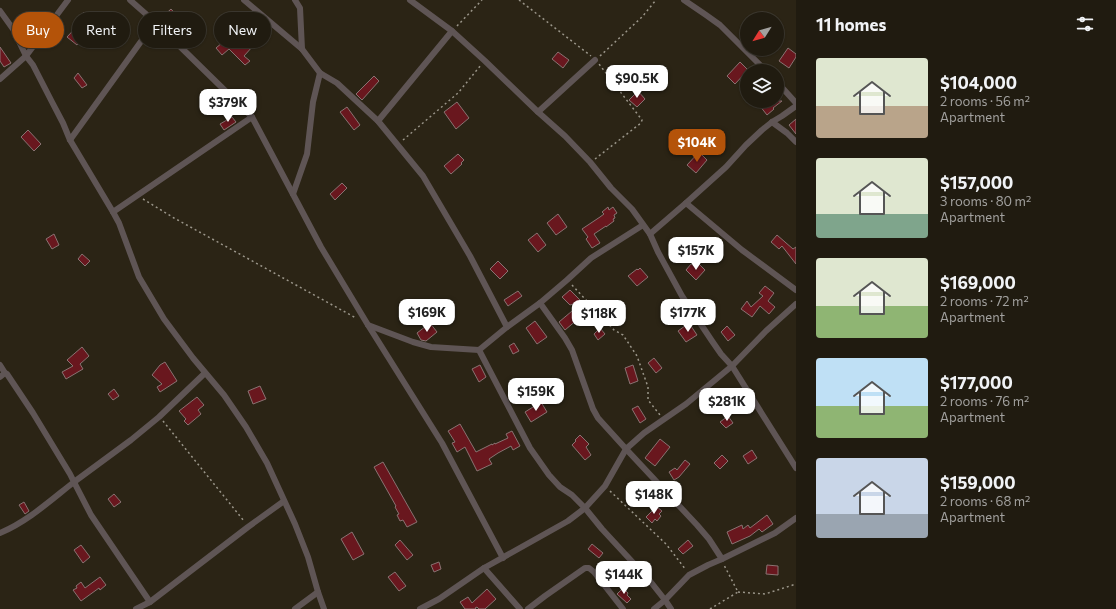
<!DOCTYPE html>
<meta charset="utf-8">
<style>
:root{--surface:#201b10;--page:#2d281e;--text:#f1f3f6;--muted:#a2a19f;--line:#3d3930;--accent:#b45309}
body{margin:0;font-family:Commissioner,sans-serif;background:var(--page);color:var(--text);height:100vh;display:flex;flex-direction:column;font-size:15px;white-space:nowrap}
*{box-sizing:border-box;margin:0}
p{font-size:13px;color:var(--muted)}
.icon{flex:none;width:22px;height:22px;fill:none;stroke:currentColor;stroke-width:2;stroke-linecap:round;stroke-linejoin:round}
.map{position:relative;flex:1;overflow:hidden}
.side{display:flex;flex-direction:column;background:var(--surface);width:320px}
.side>*{flex:none}
.guide{position:absolute;left:12px;top:12px;width:380px;height:36px;display:flex;gap:8px}
.needle{width:26px;rotate:233deg}
.fabs{position:absolute;left:740px;top:12px;display:grid;gap:8px}
.fabs a{display:grid;place-items:center;width:44px;height:44px;border-radius:50%;background:var(--surface);box-shadow:0 1px 3px #0004,0 0 0 1px var(--line);font-size:20px}
.price{position:absolute;translate:-50% -34px;padding:0 9px;border-radius:8px;background:#fff;color:#222;font-size:13px;line-height:26px;filter:drop-shadow(0 1px 2px #0008)}
.price::after{content:'';position:absolute;left:50%;top:24px;width:12px;height:9px;margin-left:-6px;background:inherit;clip-path:polygon(0 0,100% 0,50% 100%)}
.price.selected{background:var(--accent);color:#fff}
ul{padding:0;list-style:none}
li{display:flex;align-items:center;gap:12px;height:100px;padding:0 20px}
li span{display:grid;place-items:center;flex:none;width:112px;height:80px;border-radius:4px;color:#555}
li>.icon{margin-inline-start:auto}
span .icon{width:48px;height:48px;fill:#fffc;stroke-width:1}
li b{font-size:17px}
h2{display:flex;justify-content:space-between;align-items:center;height:48px;padding:0 20px;font-size:17px}
.pill{padding:0 14px;border-radius:18px;background:var(--surface);box-shadow:0 1px 3px #0004,0 0 0 1px var(--line);font-size:14px;line-height:36px}
.pill.selected{background:var(--accent);color:#fff}
main{display:flex;flex:1;min-height:0}
.map>svg:first-child{display:block}
.building{fill:#69171e;stroke:#897372}
.lines{fill:none;stroke-linecap:round;stroke-linejoin:round}
.path{stroke:#9b968a;stroke-width:1.5;stroke-dasharray:2 3;stroke-linecap:butt}
.street{stroke:#5f5555;stroke-width:6}
</style>
<main>
<div class="map">
<svg width="796" height="609" viewBox="0 0 796 609">
<rect width="100%" height="100%" fill="#2b2415"/>
<g class="building">
<path d="M171,9L178,17L175,21L178,25L172,31L165,24L164,25L159,20Z"/>
<path d="M84,12L93,21L85,29L88,32L77,45L67,37L82,21L78,18Z"/>
<path d="M236,28L242,34L241,35L253,46L244,56L250,61L245,65L229,49L222,55L216,48L230,36Z"/>
<path d="M0,47L11,63L4,67L0,61Z"/>
<path d="M788,48L796,54V57L789,68L779,61Z"/>
<path d="M558,52L569,60L563,68L552,59Z"/>
<path d="M740,62L748,70L735,84L727,76Z"/>
<path d="M78,73L87,85L82,88L74,78Z"/>
<path d="M374,76L379,81L362,100L356,94Z"/>
<path d="M638,91L645,99L637,107L629,100Z"/>
<path d="M756,101H782L773,108L774,109L767,115Z"/>
<path d="M457,102L469,118L456,129L444,112Z"/>
<path d="M347,107L360,125L354,130L340,112Z"/>
<path d="M232,117L236,122L224,130L220,124Z"/>
<path d="M796,119V134L789,125Z"/>
<path d="M28,130L41,144L34,151L21,137Z"/>
<path d="M699,152L707,160L696,173L687,165Z"/>
<path d="M458,154L464,160L461,163L462,164L451,174L444,166Z"/>
<path d="M342,183L347,188L335,200L330,194Z"/>
<path d="M608,207L609,210L613,207L617,213L614,215L615,218L613,219L614,221L606,227V226L594,234L600,243L592,248L586,239L588,237L582,229L600,217L604,214L602,212Z"/>
<path d="M558,214L567,227L556,235L547,223Z"/>
<path d="M537,233L546,245L538,252L528,240Z"/>
<path d="M54,234L59,245L52,249L46,239Z"/>
<path d="M777,235L793,249L796,247V264L782,246L779,249L771,242Z"/>
<path d="M82,254L90,261L85,266L78,259Z"/>
<path d="M498,261L508,271L500,279L490,269Z"/>
<path d="M691,264L696,267L699,264L705,270L696,280L686,270Z"/>
<path d="M640,268L648,277L637,286L628,276L637,269L638,270Z"/>
<path d="M765,286L774,293L768,301L775,307L769,314L760,306L752,317L741,309L747,301L751,307L763,296L759,293Z"/>
<path d="M570,290L581,301L570,305L562,297Z"/>
<path d="M518,291L522,296L508,306L504,300Z"/>
<path d="M572,311L578,319L565,330L559,322Z"/>
<path d="M535,321L547,337L537,344L526,328Z"/>
<path d="M430,323L437,332L426,341L421,340L417,333Z"/>
<path d="M689,323L697,335L686,342L678,331Z"/>
<path d="M727,326L735,335L728,341L721,332Z"/>
<path d="M600,328L605,334L598,340L594,334Z"/>
<path d="M514,343L519,351L513,354L509,346Z"/>
<path d="M82,347L89,356L80,364L83,369L66,379L62,372L73,366L67,360Z"/>
<path d="M654,358L662,368L656,373L648,363Z"/>
<path d="M165,362L177,381L160,392L157,387L162,384L152,375L160,365Z"/>
<path d="M480,365L486,377L479,382L472,369Z"/>
<path d="M633,365L638,381L630,384L625,368Z"/>
<path d="M260,386L266,399L253,404L248,391Z"/>
<path d="M114,389L119,396L113,400L108,394Z"/>
<path d="M197,397L204,405L198,410L201,414L188,425L184,421L186,419L179,411Z"/>
<path d="M541,402L547,412L531,422L525,412Z"/>
<path d="M638,406L646,419L640,423L632,409Z"/>
<path d="M728,416L733,423L726,428L720,422Z"/>
<path d="M460,424L476,452L492,444V445L495,443V444L508,438L506,434L512,431L520,446L513,450L511,446L498,453L489,459L492,464L477,471L465,447L457,452L452,443L455,442L448,431Z"/>
<path d="M580,435L589,444L586,447L591,455L585,460L572,445L576,441L575,440Z"/>
<path d="M660,439L670,447L655,466L645,458Z"/>
<path d="M752,450L757,458L748,464L743,456Z"/>
<path d="M722,455L728,461L720,469L714,463Z"/>
<path d="M685,460L690,464L679,477L674,480L669,472L675,468L677,470Z"/>
<path d="M383,462L417,522L407,527L403,520L400,521L397,515L399,514L395,507L396,506L374,467Z"/>
<path d="M114,494L121,502L114,507L108,499Z"/>
<path d="M24,502L29,511L25,514L19,505Z"/>
<path d="M656,506L662,511L659,514L661,516L657,521L655,519L652,523L646,517L653,510Z"/>
<path d="M767,515L773,524L762,532L759,529L750,536L732,544L727,532L742,525L743,529L748,525L750,528Z"/>
<path d="M352,532L364,554L353,560L341,539Z"/>
<path d="M400,540L413,555L407,560L395,545Z"/>
<path d="M688,540L693,546L683,554L678,549Z"/>
<path d="M592,544L603,553L599,558L588,549Z"/>
<path d="M81,545L90,557L83,563L74,550Z"/>
<path d="M439,562L441,569L434,572L431,565Z"/>
<path d="M767,565L778,566V575L766,574Z"/>
<path d="M606,567L614,577L609,581L602,573V570Z"/>
<path d="M395,572L406,586L399,591L388,577Z"/>
<path d="M100,577L106,585L100,590L99,588L81,601L73,590L77,588L76,586L81,582L85,588Z"/>
<path d="M623,588L628,593L627,595L631,599L627,603L617,594Z"/>
<path d="M487,589L496,599L485,609H479L477,607L475,608L476,609H465L460,602L468,597L472,603Z"/>
</g>
<g class="lines">
<g class="path">
<path d="M519,0L591,56"/>
<path d="M457,26L482,0"/>
<path d="M600,56L642,17L656,0"/>
<path d="M403,140L458,93L481,65"/>
<path d="M595,159L641,123L642,120L599,64"/>
<path d="M143,199L174,218L356,318"/>
<path d="M572,285L614,330L623,335L637,356L648,387V400L660,415"/>
<path d="M163,421L244,521"/>
<path d="M610,491L666,544L686,570"/>
<path d="M738,592L765,594L796,584"/>
<path d="M710,609L738,592L724,565"/>
</g>
<g class="street">
<path d="M130,0L155,22L252,117L321,247L368,325L442,443L503,558"/>
<path d="M244,0L302,49"/>
<path d="M295,0L300,8L302,49L320,73L337,83L378,121L423,176L470,256L507,327L479,350L431,347L413,342L368,325"/>
<path d="M410,0L452,31L485,61L538,112L565,136L590,162L611,188L632,209L650,234L658,252L682,296L712,341L721,354L732,366L796,468"/>
<path d="M684,0L706,15L720,25L766,71"/>
<path d="M0,11L13,29L26,56L68,0"/>
<path d="M0,79L26,56L33,65L52,102L63,123L70,140L113,212L119,223L139,277L164,319L193,358L224,395L246,427L267,463L295,524L308,557L318,592L324,609"/>
<path d="M777,82L796,103"/>
<path d="M538,112L595,60"/>
<path d="M378,121L452,31"/>
<path d="M772,122L787,133L796,142"/>
<path d="M70,140L155,22"/>
<path d="M293,194L307,154L313,102L320,73"/>
<path d="M686,203L726,167L746,145L762,130L772,122L782,116L796,106"/>
<path d="M113,212L252,117"/>
<path d="M650,234L686,203L742,250L796,290"/>
<path d="M540,303L565,338L572,350L593,409L598,418L626,449L697,525L709,539L722,559"/>
<path d="M507,327L540,303L567,280L591,258L643,225"/>
<path d="M479,350L530,448L549,475L560,487L572,495L585,508L602,529L650,581L665,600L671,609"/>
<path d="M0,365L5,373"/>
<path d="M0,377L5,373L7,374L33,413L70,474L74,482C51,500 27,522 0,533"/>
<path d="M484,568L520,609"/>
<path d="M150,602L91,515L74,482L131,440L159,417L205,373"/>
<path d="M136,609L150,602L248,527L284,501"/>
<path d="M295,609L318,592"/>
<path d="M420,609L439,599L484,568L568,521L585,508L605,486L626,449L644,433L686,404L732,366L766,331L796,304"/>
<path d="M528,609L545,596L585,568H589L594,572L623,609"/>
<path d="M654,609L665,600L689,575L708,565L722,559L775,533L796,518"/>
</g>
</g>
</svg>
<div class="fabs">
<a><svg class="needle" viewBox="-14 -14 28 28"><path d="M0-13l5 13h-10z" fill="#e53935"/><path d="M0 13l5-13h-10z" fill="#a2a19f"/></svg></a>
<a><svg class="icon" aria-label="layers" viewBox="0 0 24 24"><path d="M12 4l9 5-9 5-9-5zM3 14l9 5 9-5"/></svg></a>
</div>
<b class="price" style="left:637px;top:99px">$90.5K</b>
<b class="price" style="left:228px;top:123px">$379K</b>
<b class="price selected" style="left:697px;top:163px">$104K</b>
<b class="price" style="left:696px;top:271px">$157K</b>
<b class="price" style="left:427px;top:333px">$169K</b>
<b class="price" style="left:688px;top:333px">$177K</b>
<b class="price" style="left:599px;top:334px">$118K</b>
<b class="price" style="left:536px;top:412px">$159K</b>
<b class="price" style="left:727px;top:422px">$281K</b>
<b class="price" style="left:654px;top:515px">$148K</b>
<b class="price" style="left:624px;top:595px">$144K</b>
<div class="guide">
<a class="pill selected">Buy</a>
<a class="pill">Rent</a>
<a class="pill">Filters</a>
<a class="pill">New</a>
</div>
</div>
<section class="side">
<h2>11 homes<svg class="icon" aria-label="filters" viewBox="0 0 24 24"><path d="M4 7h16M4 17h16"/><circle cx="9" cy="7" r="2"/><circle cx="15" cy="17" r="2"/></svg></h2>
<ul>
<li><span style="background:linear-gradient(#dfe7d0 60%,#b9a48a 0)"><svg class="icon" aria-label="home" viewBox="0 0 24 24"><path d="M3 11l9-7 9 7M6 9v11h12V9"/></svg></span><div><b>$104,000</b><p>2 rooms · 56 m²</p><p>Apartment</p></div></li>
<li><span style="background:linear-gradient(#dfe7d0 70%,#7fa58c 0)"><svg class="icon" aria-label="home" viewBox="0 0 24 24"><path d="M3 11l9-7 9 7M6 9v11h12V9"/></svg></span><div><b>$157,000</b><p>3 rooms · 80 m²</p><p>Apartment</p></div></li>
<li><span style="background:linear-gradient(#dfe7d0 60%,#8fb573 0)"><svg class="icon" aria-label="home" viewBox="0 0 24 24"><path d="M3 11l9-7 9 7M6 9v11h12V9"/></svg></span><div><b>$169,000</b><p>2 rooms · 72 m²</p><p>Apartment</p></div></li>
<li><span style="background:linear-gradient(#bfe0f5 60%,#8fb573 0)"><svg class="icon" aria-label="home" viewBox="0 0 24 24"><path d="M3 11l9-7 9 7M6 9v11h12V9"/></svg></span><div><b>$177,000</b><p>2 rooms · 76 m²</p><p>Apartment</p></div></li>
<li><span style="background:linear-gradient(#c9d6e8 70%,#9aa5b1 0)"><svg class="icon" aria-label="home" viewBox="0 0 24 24"><path d="M3 11l9-7 9 7M6 9v11h12V9"/></svg></span><div><b>$159,000</b><p>2 rooms · 68 m²</p><p>Apartment</p></div></li>
</ul>
</section>
</main>
